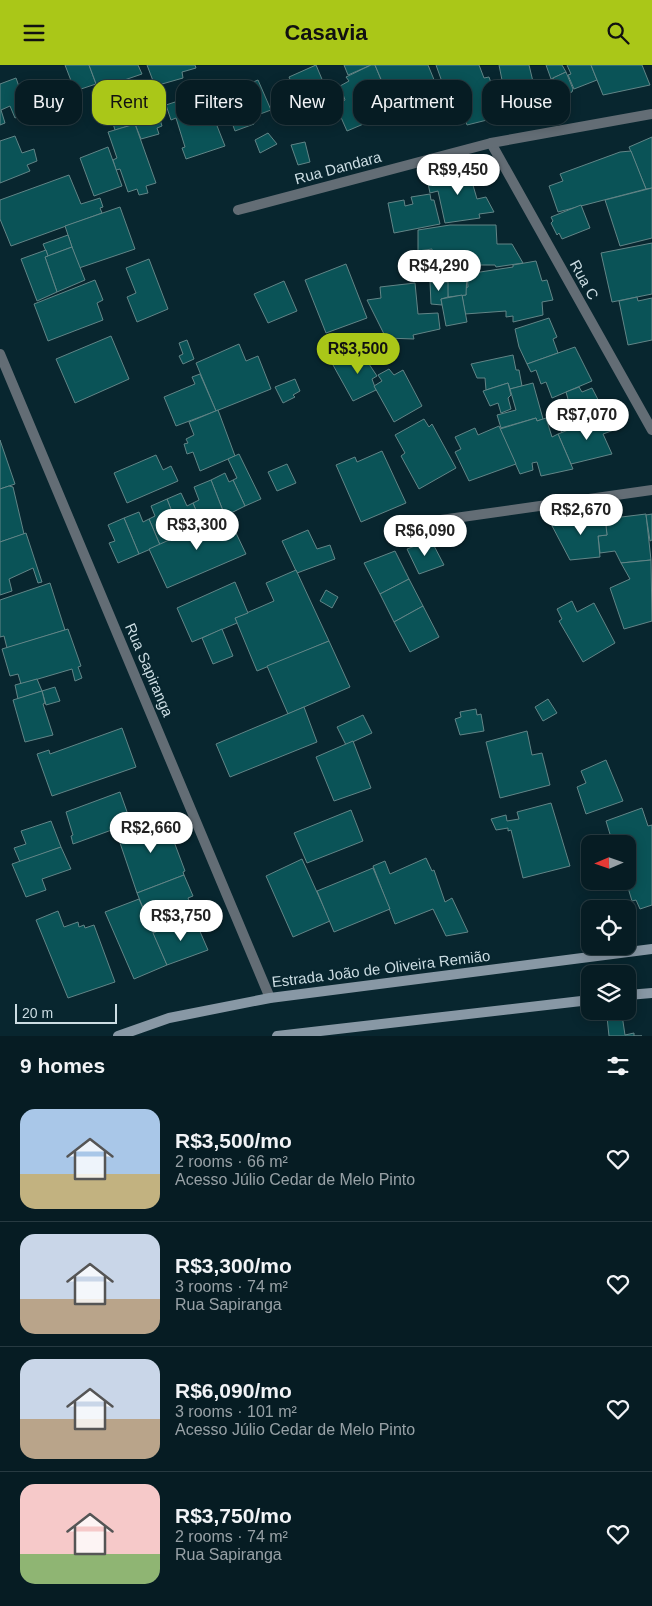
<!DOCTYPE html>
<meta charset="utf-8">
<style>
:root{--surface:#061c23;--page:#142930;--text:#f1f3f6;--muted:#98a1a6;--line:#273a41;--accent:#aac718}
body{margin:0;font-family:Helvetica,sans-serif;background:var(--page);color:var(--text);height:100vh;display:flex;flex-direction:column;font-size:19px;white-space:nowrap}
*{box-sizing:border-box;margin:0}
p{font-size:16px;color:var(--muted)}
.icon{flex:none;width:28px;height:28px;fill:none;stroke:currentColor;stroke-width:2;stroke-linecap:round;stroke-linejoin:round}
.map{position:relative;height:971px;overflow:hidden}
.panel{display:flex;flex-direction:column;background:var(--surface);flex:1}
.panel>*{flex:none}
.banner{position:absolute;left:15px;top:15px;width:622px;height:45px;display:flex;gap:10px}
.needle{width:32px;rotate:268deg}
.tools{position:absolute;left:581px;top:770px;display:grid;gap:10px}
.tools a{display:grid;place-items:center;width:55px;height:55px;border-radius:10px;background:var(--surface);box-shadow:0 2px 12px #0003,0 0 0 1px var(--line);font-size:25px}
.scale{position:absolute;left:15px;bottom:12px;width:102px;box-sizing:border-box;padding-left:5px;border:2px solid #ccdde3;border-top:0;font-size:14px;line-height:18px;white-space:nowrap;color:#ccdde3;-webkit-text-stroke:4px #08262f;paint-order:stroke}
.price{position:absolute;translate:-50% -42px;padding:0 11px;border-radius:18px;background:#fff;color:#222;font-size:16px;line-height:32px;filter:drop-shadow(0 1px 2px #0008)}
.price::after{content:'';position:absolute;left:50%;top:30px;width:15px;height:11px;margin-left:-8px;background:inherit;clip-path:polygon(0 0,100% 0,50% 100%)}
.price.active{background:var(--accent);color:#111}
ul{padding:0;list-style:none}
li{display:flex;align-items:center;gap:15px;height:125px;padding:0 20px}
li+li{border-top:1px solid var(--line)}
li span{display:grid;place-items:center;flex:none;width:140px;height:100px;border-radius:15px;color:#555}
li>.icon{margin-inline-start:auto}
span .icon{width:60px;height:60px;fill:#fffc;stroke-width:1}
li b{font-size:21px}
h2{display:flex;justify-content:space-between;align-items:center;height:60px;padding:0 20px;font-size:21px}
.pill{padding:0 18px;border-radius:15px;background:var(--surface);box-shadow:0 2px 12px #0003,0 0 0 1px var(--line);font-size:18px;line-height:45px}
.pill.active{background:var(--accent);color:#111}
header{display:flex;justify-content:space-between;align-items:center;height:65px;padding:0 20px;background:var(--accent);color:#111;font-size:22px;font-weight:600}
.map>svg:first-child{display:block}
.building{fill:#0a5357;stroke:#628587}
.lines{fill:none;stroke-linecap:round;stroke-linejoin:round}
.minor{stroke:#636d75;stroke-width:10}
.secondary{stroke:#8898a5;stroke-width:10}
.labels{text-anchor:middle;stroke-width:4;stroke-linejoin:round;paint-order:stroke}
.street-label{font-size:15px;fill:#ccdde3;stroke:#08262f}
</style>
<header><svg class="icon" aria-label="menu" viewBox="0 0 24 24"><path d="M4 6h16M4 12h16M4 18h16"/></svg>Casavia<svg class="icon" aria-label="search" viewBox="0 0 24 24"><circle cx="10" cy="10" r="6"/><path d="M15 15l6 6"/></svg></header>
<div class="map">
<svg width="652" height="971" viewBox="0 0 652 971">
<rect width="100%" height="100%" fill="#08262f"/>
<g class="building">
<path d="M65,0H89L96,19L75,26Z"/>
<path d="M89,0H138L142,9L98,24Z"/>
<path d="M147,0H195L196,3L182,7L183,13L155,21Z"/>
<path d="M316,0L324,19L311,24L312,29L299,35L289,12Z"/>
<path d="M344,0H371L348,10Z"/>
<path d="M371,0H375L394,46L347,66L336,41L345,35L340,21L349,16L346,12Z"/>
<path d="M375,0H428L444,39L399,57Z"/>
<path d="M436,0H479L484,13L489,12L503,51L467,60L457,26L446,28Z"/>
<path d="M499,0H529L535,25L520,28L525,46L503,51L490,17L502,15Z"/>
<path d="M546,0H562L566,7L551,14Z"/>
<path d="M567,0H591L597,15L574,24L568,10L571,9Z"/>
<path d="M591,0H642L650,20L603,30Z"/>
<path d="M566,7L573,24L572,27L559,31L553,13Z"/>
<path d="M16,13L28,47L15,53L10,41L1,45L5,58L0,60V19Z"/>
<path d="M258,15L271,45L252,52L254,59L235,66L227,44L232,43L227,28Z"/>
<path d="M545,15L554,39L542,41L535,18Z"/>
<path d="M148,29L154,49L158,48L162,61L157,63L159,69L141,74L135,59L115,65L108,42Z"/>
<path d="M175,37L180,49L208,38L225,81L186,94L182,83L185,82L176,53L171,55L166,40Z"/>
<path d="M135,59L156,118L146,121L148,128L139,130L137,124L128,127L120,104L116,105L113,95L117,93L108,67Z"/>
<path d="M268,68L277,79L260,88L255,75Z"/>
<path d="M15,71L22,88L34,84L37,96L27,100L30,106L0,118V76Z"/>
<path d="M652,72V123L646,124L629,82Z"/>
<path d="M305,77L310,97L298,100L291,80Z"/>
<path d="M108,82L122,121L94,131L80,93Z"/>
<path d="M631,86L646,124L558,147L549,121L563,116L560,109L620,87Z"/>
<path d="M468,103L477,134L486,132L494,147L479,149L480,153L445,158L438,126L430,128L426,109L437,106L438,110Z"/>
<path d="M69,110L81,139L100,133L103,142L100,143L102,148L11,181L0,154V135Z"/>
<path d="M652,123V173L620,181L605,135Z"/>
<path d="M430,129L431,135H434L440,159L394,168L388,138L404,135L405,141L413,139L411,132Z"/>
<path d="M581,140L590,163L562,174L559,168L557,170L551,158L553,156L551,152Z"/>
<path d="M120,142L135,184L79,203L65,161Z"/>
<path d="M450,160H496L497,179H512L523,198L496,202L495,200H472V206L434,211L432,184L418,186V165Z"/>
<path d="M68,170L72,182L48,191L43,179Z"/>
<path d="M652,178V229L612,237L601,188Z"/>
<path d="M72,182L85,215L57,227L45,192Z"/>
<path d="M46,185L48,191L45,192L57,227L37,236L21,194Z"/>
<path d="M149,194L168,244L137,257L127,232L136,228L126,203Z"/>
<path d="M536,196L542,216L547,215L553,235L542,237L543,250L513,257V251L506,252V246L465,249L462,230H466L465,223L468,222L467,209L513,202V200Z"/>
<path d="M346,199L367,253L326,268L305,215Z"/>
<path d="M467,206L466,230L448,232L446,210Z"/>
<path d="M95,215L103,235L97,238L103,255L48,276L34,239Z"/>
<path d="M284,216L297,246L268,258L254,229Z"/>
<path d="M430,217H448V232L441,234L442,240L431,239Z"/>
<path d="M415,218L418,249L438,248L440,264L413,270L414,274L386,273L367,235L381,233L380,222Z"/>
<path d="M462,230L467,257L446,261L441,234Z"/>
<path d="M637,232L638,236L652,233V275L628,280L619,236Z"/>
<path d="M549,253L557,272L553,274L558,288L527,299L519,282L515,264Z"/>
<path d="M111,271L129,314L75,338L56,294Z"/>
<path d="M187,275L194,294L183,299L179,291L183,289L179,278Z"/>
<path d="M239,279L246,296L258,291L271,324L216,346L196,298Z"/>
<path d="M575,282L592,316L552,333L546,317L541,319L536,305L531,307L527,299Z"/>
<path d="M375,285L379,294L369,299L377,311L372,314L376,325L353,336L333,300Z"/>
<path d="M513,290L516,305H519L522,321L510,324L508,318L486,325L485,313H477L471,299Z"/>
<path d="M389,304L394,310L403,305L422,341L394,357L374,321L382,316L378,310Z"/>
<path d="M200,309L216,346L176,361L164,332L195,319L192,312Z"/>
<path d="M295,314L300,326L293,330L295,332L283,338L275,322Z"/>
<path d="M508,318L511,330L508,333L511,344L501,348L498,338L490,341L483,326Z"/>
<path d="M533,318L543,354L537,356L536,353L501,363L497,350L516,345L510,324Z"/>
<path d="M579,322L582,327L592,323L606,350L562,368L549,342L568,334L566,327Z"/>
<path d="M218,345L235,391L200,406L193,387L187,389L184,379L188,378L186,374L194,370L189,357Z"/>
<path d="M606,350L614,365L603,369L612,389L571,399L558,369Z"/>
<path d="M536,353L537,356L546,353L552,372L558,369L573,404L541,411L537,397L532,398L533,405L520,409L500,364Z"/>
<path d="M424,354L429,362L432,359L456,403L419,424L401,391L405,388L395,370Z"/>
<path d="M499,361L516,399L469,416L455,387L461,384L455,372L475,363L478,370Z"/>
<path d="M0,375L15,419L0,424Z"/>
<path d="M382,386L406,438L361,457L336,400L355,392L357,397Z"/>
<path d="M239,389L261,434L245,441L233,415L237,413L228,394Z"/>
<path d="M156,390L163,405L171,401L178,416L127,438L114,408Z"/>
<path d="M287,399L296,418L277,426L268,407Z"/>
<path d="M225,408L229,417L233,415L245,441L225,451L211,415Z"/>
<path d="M211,415L225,451L202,460L193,438L199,435L194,422Z"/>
<path d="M9,421L13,422L24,469L0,477V424Z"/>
<path d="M181,428L187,441L193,438L202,460L181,470L167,434Z"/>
<path d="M167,434L181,470L160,480L149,454L155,451L151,441Z"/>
<path d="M139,447L143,457L149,454L160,480L139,489L124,453Z"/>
<path d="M227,449L246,489L167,523L149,484Z"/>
<path d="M646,449L651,495L621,498L615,486L600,488L598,471L607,470L605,454Z"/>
<path d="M652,449V475L650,476L646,450Z"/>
<path d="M605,451L607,470L598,471L600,492L570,495L550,457Z"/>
<path d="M124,453L139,489L118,498L109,478L115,476L108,460Z"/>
<path d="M308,465L317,484L330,480L335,494L297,508L282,476Z"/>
<path d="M26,468L42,517L38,518L33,503L9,514L12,526L0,530V477Z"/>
<path d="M431,475L444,500L419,509L407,484Z"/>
<path d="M395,486L409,514L380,529L364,498Z"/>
<path d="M651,495L652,556L624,564L610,523L630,514L621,498Z"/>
<path d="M296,505L329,576L257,606L235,553L274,536L266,518Z"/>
<path d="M409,514L423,541L394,557L380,529Z"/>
<path d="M235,517L248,548L235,553L237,558L192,577L177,543Z"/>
<path d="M50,518L65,565L7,583L4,571L0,572V535Z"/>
<path d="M326,525L338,532L332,543L320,536Z"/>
<path d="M572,536L577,547L594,538L615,578L583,597L559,556L562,554L557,544Z"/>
<path d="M423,541L439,572L410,587L394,557Z"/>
<path d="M68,564L81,601L78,602L82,613L75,616L72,604L21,619L18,609L10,611L2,584Z"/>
<path d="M222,564L233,591L213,599L202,573Z"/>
<path d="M329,576L350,622L288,649L267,601Z"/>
<path d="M37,614L42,626L18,634L15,620Z"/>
<path d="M55,622L60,636L46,640L42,626Z"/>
<path d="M42,626L45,638L43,639L53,670L25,677L13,635Z"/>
<path d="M548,634L557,648L543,656L535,642Z"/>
<path d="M304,642L317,677L230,712L216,679Z"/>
<path d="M476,644L477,650L481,649L484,666L460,670L455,654L461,652L460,647Z"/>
<path d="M363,650L372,668L346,680L337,662Z"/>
<path d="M122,663L136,702L52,731L37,689L49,685L50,689Z"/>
<path d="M527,666L532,690L542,688L550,720L500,733L486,677Z"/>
<path d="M353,676L371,723L334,736L316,692Z"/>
<path d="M606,695L623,736L586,749L577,722L586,718L581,706Z"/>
<path d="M120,727L131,758L73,779L71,771L73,770L66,747Z"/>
<path d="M551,738L570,801L523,813L511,765L508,766V763L496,765L491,754L506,750L507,756L519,754L517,747Z"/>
<path d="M642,743L648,761L652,760V840L640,844L636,835L632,836L626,816L628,779H613L606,756Z"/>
<path d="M351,745L363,776L307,798L294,768Z"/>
<path d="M164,750L185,806L183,807L184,810L137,828L117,769Z"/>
<path d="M51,756L61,782L20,797L14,783L26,779L21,766Z"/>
<path d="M61,782L71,804L42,814L46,825L26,832L12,799Z"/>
<path d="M426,793L432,806L434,805L445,837L452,833L468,867L446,871L433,844L395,859L373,801L385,796L390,809Z"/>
<path d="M302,794L330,856L293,872L266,811Z"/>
<path d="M373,803L390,844L334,867L317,826Z"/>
<path d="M184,810L193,831L188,833L197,854L166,866L165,863L153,868L137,828Z"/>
<path d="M139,834L167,900L134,914L105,847Z"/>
<path d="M58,846L64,862L78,857L79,862L84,860L85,863L94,860L115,917L68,933L36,855Z"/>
<path d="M195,855L208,885L167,900L153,868L165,863L166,866Z"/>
<path d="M622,950L625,970L634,968V971H642H609L607,952Z"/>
</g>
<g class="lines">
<g class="minor">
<path d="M491,78L652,365"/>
<path d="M238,145L491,78L652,49"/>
<path d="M0,289L270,933"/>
<path d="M427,457L652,425"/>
</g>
<g class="secondary">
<path d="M628,930L652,928"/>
<path d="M118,971L169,953L270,933L652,884"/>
<path d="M277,971L590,935"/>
</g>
</g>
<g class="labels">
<g class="street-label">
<text transform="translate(338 103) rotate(-15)" y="5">Rua Dandara</text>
<text transform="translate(584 215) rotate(61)" y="5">Rua C</text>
<text transform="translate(149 605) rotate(67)" y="5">Rua Sapiranga</text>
<text transform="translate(381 904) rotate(-7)" y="5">Estrada João de Oliveira Remião</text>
</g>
</g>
</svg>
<div class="tools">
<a><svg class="needle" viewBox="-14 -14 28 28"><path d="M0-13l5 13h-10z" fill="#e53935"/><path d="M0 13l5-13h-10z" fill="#98a1a6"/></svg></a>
<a><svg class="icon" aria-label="locate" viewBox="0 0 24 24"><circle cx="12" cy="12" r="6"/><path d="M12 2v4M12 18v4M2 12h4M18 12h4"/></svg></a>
<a><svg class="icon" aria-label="layers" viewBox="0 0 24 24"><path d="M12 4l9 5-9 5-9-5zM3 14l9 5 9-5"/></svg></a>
</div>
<div class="scale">20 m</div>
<b class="price" style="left:458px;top:131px">R$9,450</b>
<b class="price" style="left:439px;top:227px">R$4,290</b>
<b class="price active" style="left:358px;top:310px">R$3,500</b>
<b class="price" style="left:587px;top:376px">R$7,070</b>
<b class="price" style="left:581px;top:471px">R$2,670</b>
<b class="price" style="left:197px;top:486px">R$3,300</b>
<b class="price" style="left:425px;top:492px">R$6,090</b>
<b class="price" style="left:151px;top:789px">R$2,660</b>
<b class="price" style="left:181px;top:877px">R$3,750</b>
<div class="banner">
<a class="pill">Buy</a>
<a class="pill active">Rent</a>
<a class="pill">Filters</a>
<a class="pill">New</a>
<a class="pill">Apartment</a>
<a class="pill">House</a>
</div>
</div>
<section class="panel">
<h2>9 homes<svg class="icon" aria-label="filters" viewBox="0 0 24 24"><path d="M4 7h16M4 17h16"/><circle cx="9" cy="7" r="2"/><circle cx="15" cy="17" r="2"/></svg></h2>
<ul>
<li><span style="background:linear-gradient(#a9c7e8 65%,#c2b280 0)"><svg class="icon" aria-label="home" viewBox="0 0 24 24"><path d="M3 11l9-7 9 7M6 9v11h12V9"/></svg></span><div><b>R$3,500/mo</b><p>2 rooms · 66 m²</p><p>Acesso Júlio Cedar de Melo Pinto</p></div><svg class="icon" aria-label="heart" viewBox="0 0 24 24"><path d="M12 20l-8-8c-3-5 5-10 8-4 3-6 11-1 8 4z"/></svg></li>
<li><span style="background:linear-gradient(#c9d6e8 65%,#b9a48a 0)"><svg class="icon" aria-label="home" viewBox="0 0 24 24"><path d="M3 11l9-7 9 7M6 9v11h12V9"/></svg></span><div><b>R$3,300/mo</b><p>3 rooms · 74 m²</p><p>Rua Sapiranga</p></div><svg class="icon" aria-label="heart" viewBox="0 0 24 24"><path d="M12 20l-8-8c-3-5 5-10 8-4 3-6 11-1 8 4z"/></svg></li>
<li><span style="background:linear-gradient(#c9d6e8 60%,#b9a48a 0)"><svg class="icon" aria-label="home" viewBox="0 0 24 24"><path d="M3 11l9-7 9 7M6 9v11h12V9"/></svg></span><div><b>R$6,090/mo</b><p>3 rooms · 101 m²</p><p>Acesso Júlio Cedar de Melo Pinto</p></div><svg class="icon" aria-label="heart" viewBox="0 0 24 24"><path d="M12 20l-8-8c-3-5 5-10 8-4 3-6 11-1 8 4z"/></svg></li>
<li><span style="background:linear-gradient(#f6c9c9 70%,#8fb573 0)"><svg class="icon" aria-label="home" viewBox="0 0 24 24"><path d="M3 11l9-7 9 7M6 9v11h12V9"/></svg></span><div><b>R$3,750/mo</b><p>2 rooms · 74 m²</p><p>Rua Sapiranga</p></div><svg class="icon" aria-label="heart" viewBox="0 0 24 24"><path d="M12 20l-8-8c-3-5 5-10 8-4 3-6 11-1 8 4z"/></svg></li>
</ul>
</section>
